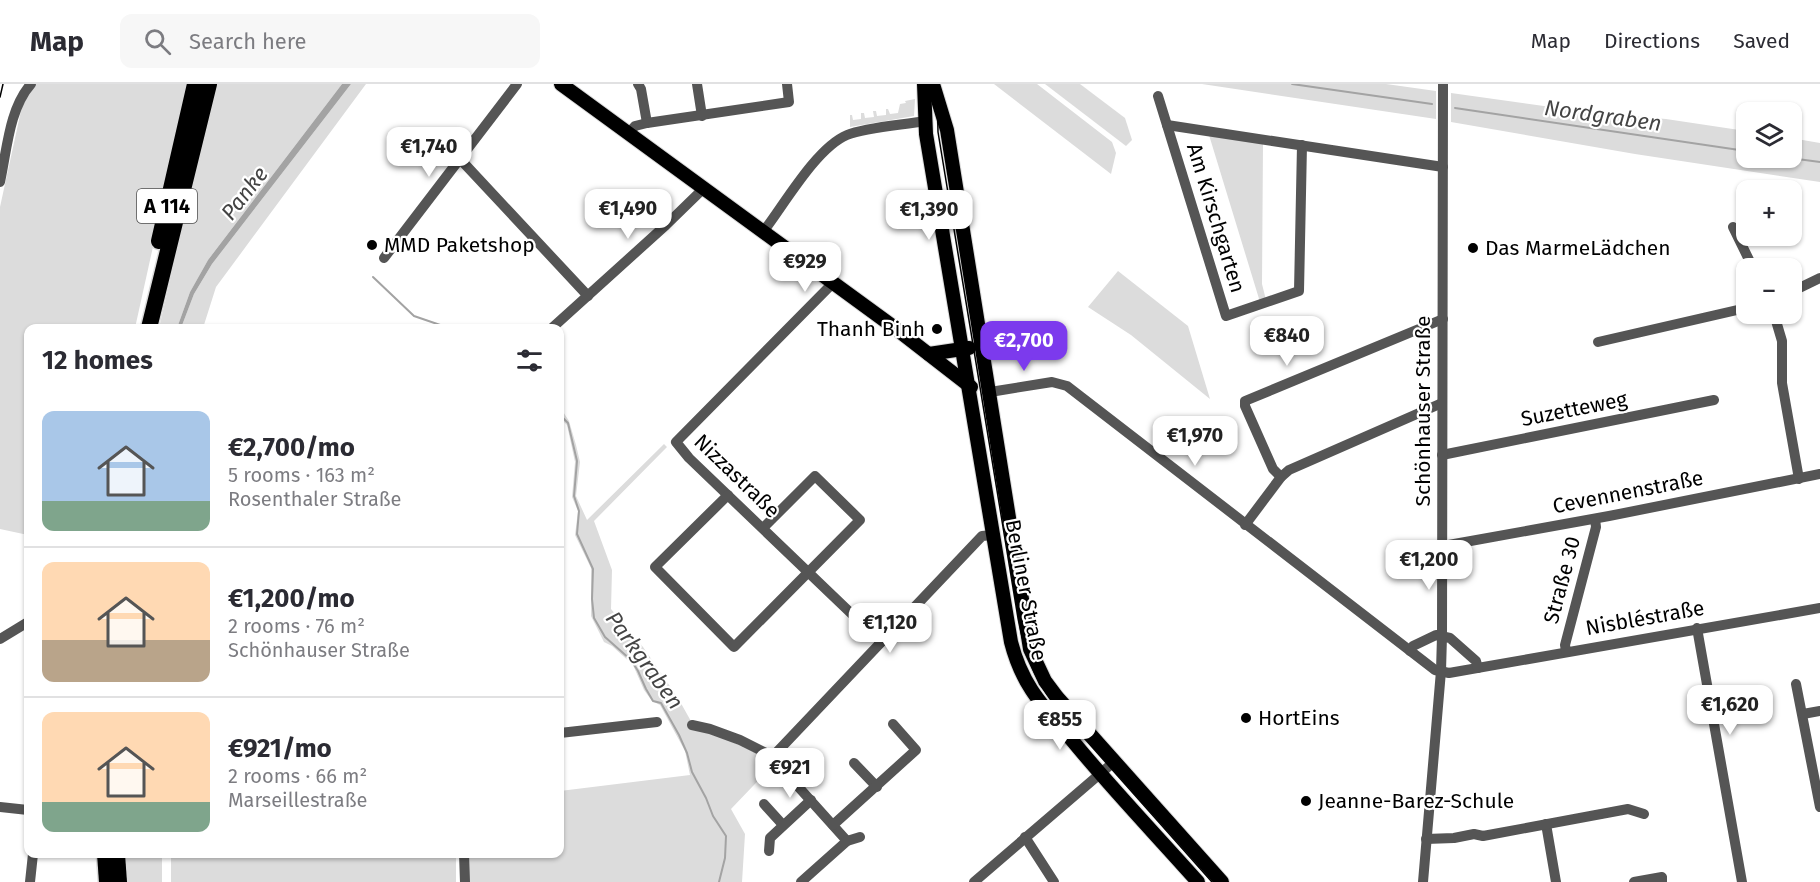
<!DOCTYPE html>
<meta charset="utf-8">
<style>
:root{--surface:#fff;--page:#f7f7f7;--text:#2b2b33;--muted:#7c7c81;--line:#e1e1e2;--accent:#7c3aed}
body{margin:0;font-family:"Fira Sans",sans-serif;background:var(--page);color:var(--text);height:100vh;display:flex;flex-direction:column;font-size:22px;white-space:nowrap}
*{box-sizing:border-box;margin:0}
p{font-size:20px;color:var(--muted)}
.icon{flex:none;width:33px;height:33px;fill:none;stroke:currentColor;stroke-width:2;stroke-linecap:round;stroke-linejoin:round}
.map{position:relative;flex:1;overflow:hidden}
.sheet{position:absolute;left:24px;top:240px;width:540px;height:534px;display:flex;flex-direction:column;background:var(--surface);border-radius:12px;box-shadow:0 2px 4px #0004}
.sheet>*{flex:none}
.fabs{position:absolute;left:1736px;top:18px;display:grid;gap:12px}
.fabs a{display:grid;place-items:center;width:66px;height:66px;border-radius:12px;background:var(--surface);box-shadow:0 2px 4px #0004;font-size:30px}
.price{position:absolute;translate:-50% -51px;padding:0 14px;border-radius:12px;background:#fff;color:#222;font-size:20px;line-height:39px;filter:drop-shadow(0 2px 3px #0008)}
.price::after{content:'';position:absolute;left:50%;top:36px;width:18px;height:14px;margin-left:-9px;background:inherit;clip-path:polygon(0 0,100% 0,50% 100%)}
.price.current{background:var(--accent);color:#fff}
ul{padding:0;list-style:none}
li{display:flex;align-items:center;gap:18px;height:150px;padding:0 18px}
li+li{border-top:2px solid var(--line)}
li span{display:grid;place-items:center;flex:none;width:168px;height:120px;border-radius:12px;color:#555}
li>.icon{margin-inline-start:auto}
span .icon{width:72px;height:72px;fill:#fffc;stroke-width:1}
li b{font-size:26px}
h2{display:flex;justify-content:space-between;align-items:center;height:72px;padding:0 18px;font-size:26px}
header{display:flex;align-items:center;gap:36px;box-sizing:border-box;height:84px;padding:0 30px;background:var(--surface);border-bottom:2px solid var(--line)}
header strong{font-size:28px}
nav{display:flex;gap:33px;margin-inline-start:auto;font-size:21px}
.search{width:420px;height:54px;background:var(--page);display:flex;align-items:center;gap:15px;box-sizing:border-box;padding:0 21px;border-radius:12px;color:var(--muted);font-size:22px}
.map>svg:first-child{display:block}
.green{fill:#dcdcdc}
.water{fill:#a3a3a3}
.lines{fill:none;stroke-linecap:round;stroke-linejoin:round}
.stream{stroke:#a3a3a3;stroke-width:2}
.major-casing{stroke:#dbdbdb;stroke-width:16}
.highway-casing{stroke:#dbdbdb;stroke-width:19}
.minor{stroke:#555;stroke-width:10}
.major{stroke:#000;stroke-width:14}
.highway{stroke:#000;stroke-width:16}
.tram{stroke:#000;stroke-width:1.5}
.poi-dot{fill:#000;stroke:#fff;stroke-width:2}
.labels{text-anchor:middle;stroke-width:4.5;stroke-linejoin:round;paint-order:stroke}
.shield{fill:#fff;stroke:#4c4c4c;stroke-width:1.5}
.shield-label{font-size:20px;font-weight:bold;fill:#000}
.street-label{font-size:21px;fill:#000;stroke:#fff}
.poi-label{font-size:21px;fill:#000;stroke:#fff;text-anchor:start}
.water-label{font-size:22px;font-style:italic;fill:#444;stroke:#fff}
</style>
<header>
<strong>Map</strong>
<div class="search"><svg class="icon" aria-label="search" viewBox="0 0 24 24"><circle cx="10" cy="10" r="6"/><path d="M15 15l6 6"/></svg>Search here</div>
<nav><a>Map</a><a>Directions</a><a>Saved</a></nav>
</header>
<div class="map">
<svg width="1820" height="798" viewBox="0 0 1820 798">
<rect width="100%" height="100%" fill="#fff"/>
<g class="green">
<path d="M36,0H189L135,244H28V451L0,445V123L22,22Z"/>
<path d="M216,0H342L208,176L190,208L177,244H159Z"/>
<path d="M351,0H366L216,203L203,244H181L194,210L212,180Z"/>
<path d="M994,0H1037L1112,58L1116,69L1111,90Z"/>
<path d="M1045,0H1080L1125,34L1132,56L1126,62Z"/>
<path d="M1202,0H1386L1436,7V35Z"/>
<path d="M1451,9L1594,29L1666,35L1746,47V74H1791V54L1820,59V98L1635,70L1451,38Z"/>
<path d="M915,15L914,32L850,43V31H852L853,36L861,35V29H864L865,34L874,33L873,27H876L877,32L886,31V25H888L890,30L898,29L900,20L906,19L905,17Z"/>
<path d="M1209,51L1263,60L1262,200L1266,216L1260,218Z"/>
<path d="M1118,187L1188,242L1210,315L1131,251L1088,223Z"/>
<path d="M560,323L569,337L576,361L580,378L576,412L587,436L664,360L667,363L594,437L612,486L611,525L643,563L678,614L692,639L762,672L772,682L731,725L745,750L742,798H469L468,770H560V707L690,691L685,667L660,621L652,617L644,606L633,581L612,562L604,558L591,532V484L575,451L578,427L572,413L575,378L567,341L560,334Z"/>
<path d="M123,770H162V798H126Z"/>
<rect x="171" y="770" width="285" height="28"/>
</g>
<path class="water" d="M342,0H351L212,180L194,210L181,244H177L190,208L208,176Z"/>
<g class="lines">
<g class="stream">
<path d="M1292,0L1432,20"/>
<path d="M1455,24L1746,67"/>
<path d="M1790,74L1820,78"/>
<path d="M373,193L414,232L449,244"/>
<path d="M560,331L568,339L577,377L574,412L579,427L577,450L593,485L592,515L594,534L605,553L631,576L638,587L646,605L653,617L661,619L679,651L687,669L692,688L706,714L713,732L726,752L725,774L719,798"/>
</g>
<defs>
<g id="major">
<path d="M561,0L895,244L971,303"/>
<path d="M924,0L926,50L1011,558C1023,605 1046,625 1076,661C1115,708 1157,752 1198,798"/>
<path d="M933,0L947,46L1030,565L1045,597L1057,613L1222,798"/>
<path d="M929,270L969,264"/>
</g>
<g id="highway">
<path d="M159,157L195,0"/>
<path d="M149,244L209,0"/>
<path d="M105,770L107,798"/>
<path d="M117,770L119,798"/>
</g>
</defs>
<use href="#major" class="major-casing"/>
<use href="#highway" class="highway-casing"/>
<g class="minor">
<path d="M638,0L641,5L647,39"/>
<path d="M697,0L702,32"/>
<path d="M1158,12L1226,232L1299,207L1302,61"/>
<path d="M1167,41L1443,83"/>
<path d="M629,49L635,42L647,39L789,18L787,0"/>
<path d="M461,76L588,212"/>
<path d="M0,98C7,66 9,25 31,0"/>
<path d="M1733,143L1753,184"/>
<path d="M763,148C784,121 816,64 847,51C867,43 903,41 925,37"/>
<path d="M384,174L517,0"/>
<path d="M833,199L676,358L689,374L881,558"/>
<path d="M1791,208L1820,194"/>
<path d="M1774,230L1782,257V299L1799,395"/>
<path d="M552,244L666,141L704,104"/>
<path d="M1598,258L1746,224"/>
<path d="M990,308L1052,298L1067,302L1435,586L1449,589L1820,524"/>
<path d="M1442,371L1714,316"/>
<path d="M1281,393L1273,385L1245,322V317L1443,235"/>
<path d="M728,411L655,483L734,563L860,436L815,392L763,444"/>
<path d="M1245,441L1281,393L1289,386L1442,319"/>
<path d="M1443,462L1609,432L1820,390"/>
<path d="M1697,544L1742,798"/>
<path d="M0,555L28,538"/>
<path d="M1410,567L1413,562L1436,551L1450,554L1476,577L1478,584"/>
<path d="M1566,567L1565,561L1596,443L1595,435"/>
<path d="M1796,600L1820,723"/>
<path d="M1803,630L1820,627"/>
<path d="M692,641L710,645L740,656L774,673"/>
<path d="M560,649L657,638"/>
<path d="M774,673L776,669L982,452L993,451"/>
<path d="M774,673L776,678L847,757"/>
<path d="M854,679L877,703"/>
<path d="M764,720L783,741"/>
<path d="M0,723L28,726"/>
<path d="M1546,740L1556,798"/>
<path d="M833,741L916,666L893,640"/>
<path d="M1025,753L1054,798"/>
<path d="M1426,755L1454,754L1474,750L1483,752L1628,725L1644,730"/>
<path d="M769,767L770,754L811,716"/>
<path d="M464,770L465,798"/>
<path d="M30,798L33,770"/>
<path d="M801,798L847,757L860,753"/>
<path d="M974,798L1115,677"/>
<path d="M1423,798L1441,587L1442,552L1443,0"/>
<path d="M1634,798L1662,793V798"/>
</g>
<use href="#major" class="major"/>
<use href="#highway" class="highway"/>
<g class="tram">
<path d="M937,0L938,48L1018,534C1024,566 1033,593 1053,619L1212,798"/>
<path d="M0,13L3,0"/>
</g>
</g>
<g class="poi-dot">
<circle cx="372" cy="161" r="6"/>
<circle cx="1473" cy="164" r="6"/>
<circle cx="937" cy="245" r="6"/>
<circle cx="1246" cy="634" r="6"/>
<circle cx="1306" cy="717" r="6"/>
</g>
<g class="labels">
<rect class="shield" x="137" y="105" width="60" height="34" rx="4.5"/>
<g class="shield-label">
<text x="167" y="129">A 114</text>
</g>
<g class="street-label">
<text transform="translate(1216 134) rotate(73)" y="7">Am Kirschgarten</text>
<text transform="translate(1574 325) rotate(-11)" y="7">Suzetteweg</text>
<text transform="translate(1423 327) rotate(-90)" y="7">Schönhauser Straße</text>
<text transform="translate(737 392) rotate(44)" y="7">Nizzastraße</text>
<text transform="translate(1628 408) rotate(-11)" y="7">Cevennenstraße</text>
<text transform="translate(1562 496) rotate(-75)" y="7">Straße 30</text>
<text transform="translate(1026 506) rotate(79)" y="7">Berliner Straße</text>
<text transform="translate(1645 534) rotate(-10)" y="7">Nisbléstraße</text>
</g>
<g class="poi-label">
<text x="384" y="168">MMD Paketshop</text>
<text x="1485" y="171">Das MarmeLädchen</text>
<text x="925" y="252" text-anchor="end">Thanh Binh</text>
<text x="1258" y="641">HortEins</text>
<text x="1318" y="724">Jeanne-Barez-Schule</text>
</g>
<g class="water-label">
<text transform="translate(1603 31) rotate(8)" y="8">Nordgraben</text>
<text transform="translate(244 109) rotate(-52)" y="8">Panke</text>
<text transform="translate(645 576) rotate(54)" y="8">Parkgraben</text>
</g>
</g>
</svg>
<div class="fabs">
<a><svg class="icon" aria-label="layers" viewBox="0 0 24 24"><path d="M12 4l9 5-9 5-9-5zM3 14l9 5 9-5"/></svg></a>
<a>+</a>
<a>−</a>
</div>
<b class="price" style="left:429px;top:94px">€1,740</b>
<b class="price" style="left:628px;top:156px">€1,490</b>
<b class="price" style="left:929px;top:157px">€1,390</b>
<b class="price" style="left:805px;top:209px">€929</b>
<b class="price" style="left:1287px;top:283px">€840</b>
<b class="price current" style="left:1024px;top:288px">€2,700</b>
<b class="price" style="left:1195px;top:383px">€1,970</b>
<b class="price" style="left:1429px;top:507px">€1,200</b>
<b class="price" style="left:890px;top:570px">€1,120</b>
<b class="price" style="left:1730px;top:652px">€1,620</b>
<b class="price" style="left:1060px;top:667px">€855</b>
<b class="price" style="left:790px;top:715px">€921</b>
<section class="sheet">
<h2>12 homes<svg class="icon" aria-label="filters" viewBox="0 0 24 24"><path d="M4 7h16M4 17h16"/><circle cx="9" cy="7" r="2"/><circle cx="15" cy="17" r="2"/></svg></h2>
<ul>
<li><span style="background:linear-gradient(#a9c7e8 75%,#7fa58c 0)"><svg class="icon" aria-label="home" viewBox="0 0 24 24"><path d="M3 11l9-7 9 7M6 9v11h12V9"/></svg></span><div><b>€2,700/mo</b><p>5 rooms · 163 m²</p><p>Rosenthaler Straße</p></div></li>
<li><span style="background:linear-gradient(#ffd9b3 65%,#b9a48a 0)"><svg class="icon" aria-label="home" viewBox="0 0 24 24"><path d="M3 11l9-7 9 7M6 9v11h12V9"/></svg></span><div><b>€1,200/mo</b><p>2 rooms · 76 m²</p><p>Schönhauser Straße</p></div></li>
<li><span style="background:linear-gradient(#ffd9b3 75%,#7fa58c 0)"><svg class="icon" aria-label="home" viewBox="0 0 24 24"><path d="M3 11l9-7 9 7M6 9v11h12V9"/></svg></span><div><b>€921/mo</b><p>2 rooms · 66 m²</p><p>Marseillestraße</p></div></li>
</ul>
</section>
</div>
